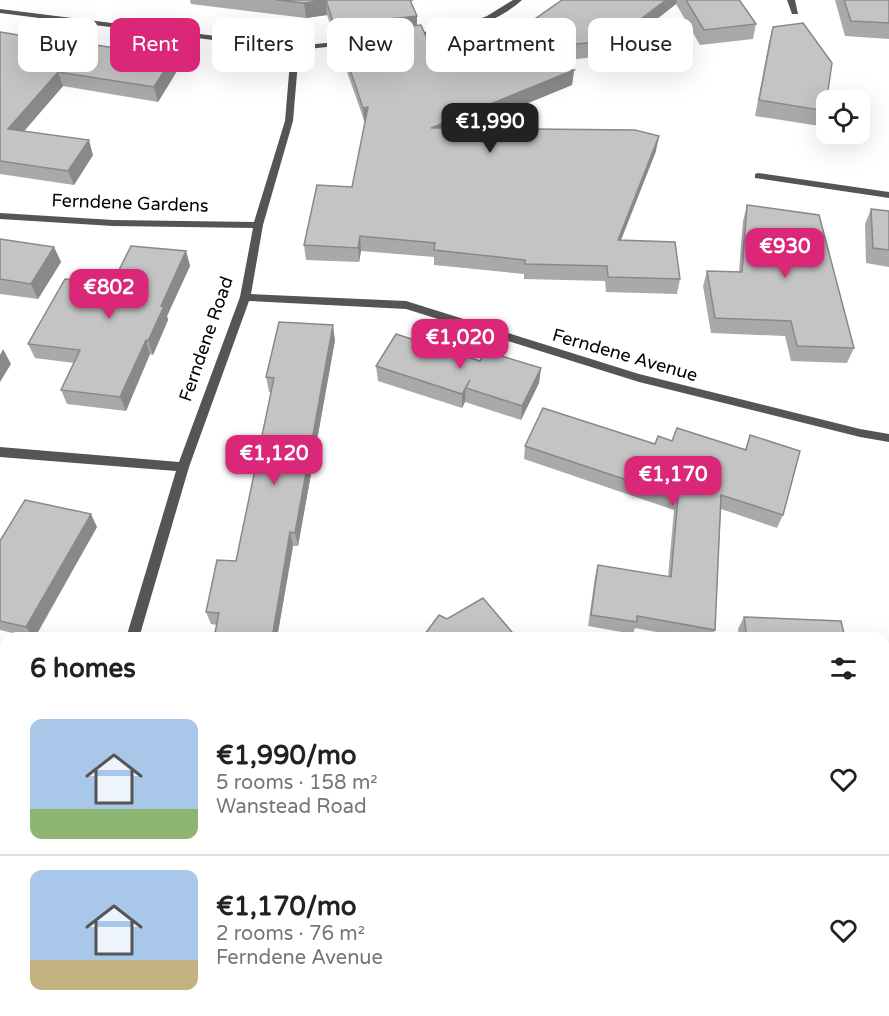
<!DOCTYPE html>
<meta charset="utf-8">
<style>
:root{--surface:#fff;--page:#f6f6f6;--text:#222;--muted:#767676;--line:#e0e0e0;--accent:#db2777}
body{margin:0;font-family:"Varela Round",sans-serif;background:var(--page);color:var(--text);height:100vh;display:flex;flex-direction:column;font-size:22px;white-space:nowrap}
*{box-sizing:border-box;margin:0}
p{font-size:20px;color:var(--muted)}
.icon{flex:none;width:33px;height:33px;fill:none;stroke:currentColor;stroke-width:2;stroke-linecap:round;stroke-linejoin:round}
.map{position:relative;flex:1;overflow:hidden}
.drawer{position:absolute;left:0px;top:632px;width:890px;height:386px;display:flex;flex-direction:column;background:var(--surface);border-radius:18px 18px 0 0;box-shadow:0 6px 24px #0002}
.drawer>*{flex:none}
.guide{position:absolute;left:18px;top:18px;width:854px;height:54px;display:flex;gap:12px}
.fabs{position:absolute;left:816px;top:90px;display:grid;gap:12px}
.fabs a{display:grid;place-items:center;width:54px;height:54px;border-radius:12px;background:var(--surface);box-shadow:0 6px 24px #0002;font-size:30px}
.price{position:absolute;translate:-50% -51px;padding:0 14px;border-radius:12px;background:var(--accent);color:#fff;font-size:20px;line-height:39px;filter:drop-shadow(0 2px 3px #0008)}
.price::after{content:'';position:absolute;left:50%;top:36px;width:18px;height:14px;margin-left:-9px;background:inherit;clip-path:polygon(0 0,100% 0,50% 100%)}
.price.on{background:#222;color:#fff}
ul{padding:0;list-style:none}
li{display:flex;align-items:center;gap:18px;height:150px;padding:0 30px}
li+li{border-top:2px solid var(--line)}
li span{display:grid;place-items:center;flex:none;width:168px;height:120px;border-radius:12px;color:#555}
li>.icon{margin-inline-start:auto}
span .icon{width:72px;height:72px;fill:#fffc;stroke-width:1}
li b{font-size:26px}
h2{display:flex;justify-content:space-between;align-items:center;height:72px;padding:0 30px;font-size:26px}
.pill{padding:0 21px;border-radius:12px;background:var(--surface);box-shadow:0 6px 24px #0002;font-size:21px;line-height:54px}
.pill.on{background:var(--accent);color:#fff}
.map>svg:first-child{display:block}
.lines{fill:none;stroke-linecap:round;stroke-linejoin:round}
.minor{fill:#555;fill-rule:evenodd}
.wall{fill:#a9a9a9}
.shaded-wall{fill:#898989}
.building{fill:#c4c4c4;stroke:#898989;stroke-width:1.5}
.labels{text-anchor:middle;stroke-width:4.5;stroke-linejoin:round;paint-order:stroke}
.street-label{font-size:18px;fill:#000;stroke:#fff}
</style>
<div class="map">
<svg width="889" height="1016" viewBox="0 0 889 1016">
<rect width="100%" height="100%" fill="#fff"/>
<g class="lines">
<g class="minor">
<path d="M513,0H522C491,28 450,33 410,38L406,36L410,34L458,27L487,16Z"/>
<path d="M787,0H795L798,14H792Z"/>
<path d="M0,9L295,46L357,40V44H354L299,50L293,121L263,225L251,294L406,301L639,374L860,429L889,434V442L860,437L639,382L406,309L249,301L189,467L139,638H126L176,471L0,457V447L179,462L240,297L253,228L113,226L0,219V213L113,220L254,222L285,121L291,50L0,13Z"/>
<path d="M758,173L889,192V198L755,178V174Z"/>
<path d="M6,918V935L0,938V921Z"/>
<path d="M581,1011H597L596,1016H580Z"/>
</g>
</g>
<g class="wall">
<path d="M190,0H414L411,2L417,16V26L431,48L489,51L562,0H740V1L756,24L753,39L700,45L676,4L611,55L534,64L574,70L572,85L467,128L656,151L621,240L680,279L677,294L606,292L605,281L524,279V274L434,265V257L361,251L359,262L306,260L304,245L352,187L365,123L339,49L338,39L336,40L327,15L306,18L191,4Z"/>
<path d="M835,0H889V39L845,36Z"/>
<path d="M773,27L825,111L820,126L755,116L769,42Z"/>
<path d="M0,32L177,71L158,102L63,86L24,131L93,155L74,185L0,174Z"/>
<path d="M747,205L854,348L847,363L791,361L785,336L711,333L703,286L707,271L739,272L743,221Z"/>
<path d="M871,209L889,211V267L866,263L865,224Z"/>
<path d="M0,239L54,247L61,262L38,299L0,294Z"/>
<path d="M186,251L190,266L167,316L168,320L153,355L150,354L126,411L67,404L61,390L74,363L35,358L28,344L112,284Z"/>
<path d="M335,340L298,546H293L277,638H214L217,625L211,624L206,612L236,561L271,392H269L266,377Z"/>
<path d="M480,361L541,368L539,383L521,420L465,402L462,408L378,381L376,366Z"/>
<path d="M750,435L783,515L777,528L721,509L715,630L711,638H688L635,628L633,634L588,626L595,577L598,565L668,577L674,510L524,459L525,446L655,444L672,441L745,449Z"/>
<path d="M97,527L35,638L0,630V541Z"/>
<path d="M744,617L845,638H739L738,629Z"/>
<path d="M884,859L889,866V905L884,904Z"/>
<path d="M707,1011H781L780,1016H707Z"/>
</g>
<g class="shaded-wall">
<path d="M326,0L327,15L306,18L304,3Z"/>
<path d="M666,0H677L676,4L611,55L613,40Z"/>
<path d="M417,16V30L338,34V39L336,40L334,25Z"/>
<path d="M173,57L177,71L158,102L154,87Z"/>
<path d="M574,70L572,85L431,143V128Z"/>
<path d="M58,72L63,86L13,144L8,129Z"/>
<path d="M368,107L364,123L363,108Z"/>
<path d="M659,136L656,151L615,255L618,240Z"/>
<path d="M89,140L93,155L74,185L68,171Z"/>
<path d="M360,236L361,251L359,262L358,248Z"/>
<path d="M54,247L61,262L38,299L31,284Z"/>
<path d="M186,251L190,266L167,316L168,320L153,355L148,341L161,306Z"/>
<path d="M333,325L335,340L298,546L295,533Z"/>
<path d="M146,340L150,354L126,411L120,397Z"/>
<path d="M3,349L11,364L0,382V355Z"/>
<path d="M541,368L539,383L521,420L522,406Z"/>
<path d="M466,388L465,402L462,408V394Z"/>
<path d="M91,514L97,527L34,638L26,627Z"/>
<path d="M290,532L293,546L277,638H272Z"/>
<path d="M1,769L6,774V788L0,799V771Z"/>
<path d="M200,1011H208L207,1016H199Z"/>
</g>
<g class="building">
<path d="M276,0H410L417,16L334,25L326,0L304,3Z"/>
<path d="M562,0H666L613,40L489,54L488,57L574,70L431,128L635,130L659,136L618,240L675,242L680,279L608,277L607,266L525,264V260L434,250L435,243L360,236L358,248L304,245L317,185L352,187L368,107L363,108L338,34L421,25L431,48L489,40V51Z"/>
<path d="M686,0H740V1L756,24L704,30Z"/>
<path d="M844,0H889V23L851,21Z"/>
<path d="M803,23L832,63L825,111L759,100L773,27Z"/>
<path d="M0,32L75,44L77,42L173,57L154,87L58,72L8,129L89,140L68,171L0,161Z"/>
<path d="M747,205L819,215L854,348L797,346L791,321L715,318L707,271L742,272Z"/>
<path d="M871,209L889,211V250L873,248Z"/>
<path d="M0,239L54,247L31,284L0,279Z"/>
<path d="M131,246L186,251L161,306H164L148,341L146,340L120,397L61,390L80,350L28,344L65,279L112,284Z"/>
<path d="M279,322L333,325L295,533L290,532L272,638H214L219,613L206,612L217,560L236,561L274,378L266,377Z"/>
<path d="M396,334L480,361L485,351L541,368L522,406L466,388L470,380L462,394L376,366Z"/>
<path d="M543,408L655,444L658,436L672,441L677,428L746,450L750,435L800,451L783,515L721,495L715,630L637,616V622L591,615L598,565L671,577L678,497L525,446Z"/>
<path d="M25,500L91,514L26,627L0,621V541Z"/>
<path d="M483,598L517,638H422L439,615L447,619Z"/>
<path d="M744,617L841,621L845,638H747Z"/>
<path d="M884,859L888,860L889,866V896L884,894Z"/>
<path d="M114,1011H200L199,1016H124L113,1014Z"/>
<path d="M412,1011H478L477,1016H410Z"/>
<path d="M713,1011H781L780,1016H713Z"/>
</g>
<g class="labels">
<g class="street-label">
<text transform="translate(130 203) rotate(2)" y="6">Ferndene Gardens</text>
<text transform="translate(206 339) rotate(-71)" y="6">Ferndene Road</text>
<text transform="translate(625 355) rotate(16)" y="6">Ferndene Avenue</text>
</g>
</g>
</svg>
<div class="fabs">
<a><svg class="icon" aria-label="locate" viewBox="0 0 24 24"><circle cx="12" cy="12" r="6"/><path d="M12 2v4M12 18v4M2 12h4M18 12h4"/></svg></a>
</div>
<b class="price on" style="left:490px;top:154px">€1,990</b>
<b class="price" style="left:785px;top:279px">€930</b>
<b class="price" style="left:109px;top:320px">€802</b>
<b class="price" style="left:460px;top:370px">€1,020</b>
<b class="price" style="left:274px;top:486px">€1,120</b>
<b class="price" style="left:673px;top:507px">€1,170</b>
<div class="guide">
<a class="pill">Buy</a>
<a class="pill on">Rent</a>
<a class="pill">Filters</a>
<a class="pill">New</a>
<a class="pill">Apartment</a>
<a class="pill">House</a>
</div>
<section class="drawer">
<h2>6 homes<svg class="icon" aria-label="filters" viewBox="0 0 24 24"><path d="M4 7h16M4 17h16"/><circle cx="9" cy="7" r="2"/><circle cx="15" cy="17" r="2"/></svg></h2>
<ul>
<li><span style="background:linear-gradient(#a9c7e8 75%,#8fb573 0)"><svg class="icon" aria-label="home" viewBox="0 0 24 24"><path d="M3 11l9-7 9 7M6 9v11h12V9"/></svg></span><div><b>€1,990/mo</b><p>5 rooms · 158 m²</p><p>Wanstead Road</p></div><svg class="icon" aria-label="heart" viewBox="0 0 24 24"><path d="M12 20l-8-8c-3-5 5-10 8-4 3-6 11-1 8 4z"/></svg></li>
<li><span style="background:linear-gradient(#a9c7e8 75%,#c2b280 0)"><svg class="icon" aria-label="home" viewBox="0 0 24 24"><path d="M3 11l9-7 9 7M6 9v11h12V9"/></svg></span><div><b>€1,170/mo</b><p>2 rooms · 76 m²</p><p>Ferndene Avenue</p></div><svg class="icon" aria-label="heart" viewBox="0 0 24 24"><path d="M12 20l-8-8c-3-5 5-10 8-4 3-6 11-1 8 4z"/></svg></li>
</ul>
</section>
</div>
